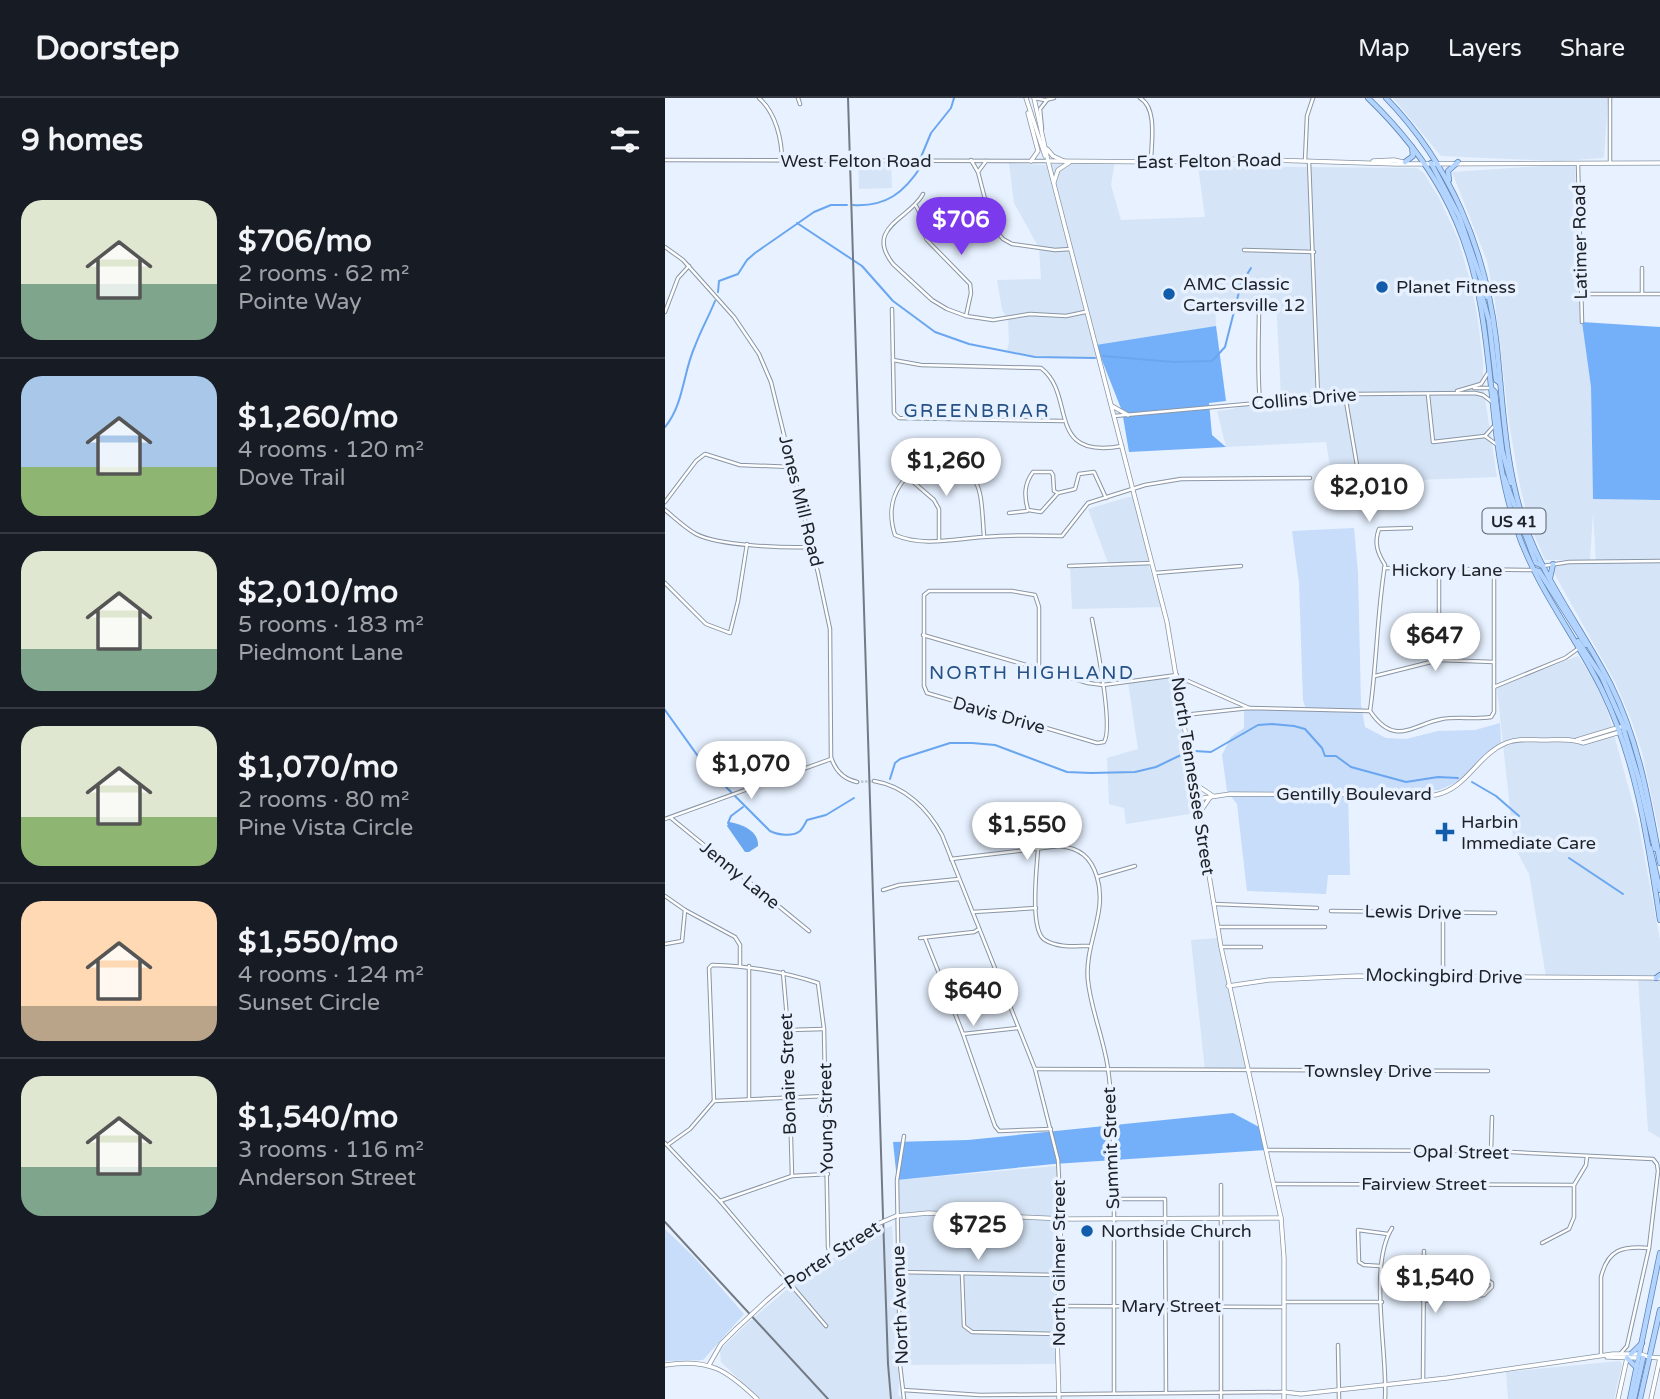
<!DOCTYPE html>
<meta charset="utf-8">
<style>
:root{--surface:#171b24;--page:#20242c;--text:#f1f3f6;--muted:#9ea1a6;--line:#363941;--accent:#7c3aed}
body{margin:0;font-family:"Varela Round",sans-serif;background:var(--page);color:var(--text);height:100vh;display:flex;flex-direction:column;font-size:26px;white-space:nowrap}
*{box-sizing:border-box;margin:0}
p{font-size:23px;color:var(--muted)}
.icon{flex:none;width:38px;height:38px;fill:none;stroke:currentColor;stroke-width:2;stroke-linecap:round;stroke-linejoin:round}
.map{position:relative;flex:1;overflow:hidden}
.panel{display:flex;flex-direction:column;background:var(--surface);width:665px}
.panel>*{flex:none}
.price{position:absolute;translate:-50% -60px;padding:0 16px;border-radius:24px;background:#fff;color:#222;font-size:23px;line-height:46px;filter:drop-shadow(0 2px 4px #0008)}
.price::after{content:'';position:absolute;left:50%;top:42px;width:21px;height:16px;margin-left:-10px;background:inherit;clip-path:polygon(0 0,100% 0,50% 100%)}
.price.selected{background:var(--accent);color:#fff}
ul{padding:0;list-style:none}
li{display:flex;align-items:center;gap:21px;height:175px;padding:0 21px}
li+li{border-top:2px solid var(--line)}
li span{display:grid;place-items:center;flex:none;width:196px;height:140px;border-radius:21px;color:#555}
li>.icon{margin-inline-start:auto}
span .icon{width:84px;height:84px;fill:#fffc;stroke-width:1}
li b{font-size:30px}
h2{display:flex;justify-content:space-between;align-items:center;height:84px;padding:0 21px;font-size:30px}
header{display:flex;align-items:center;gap:42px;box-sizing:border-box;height:98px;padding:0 35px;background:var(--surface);border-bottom:2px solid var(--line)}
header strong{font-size:33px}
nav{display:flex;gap:38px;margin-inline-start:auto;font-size:24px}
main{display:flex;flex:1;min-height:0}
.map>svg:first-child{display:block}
.built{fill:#d5e4f6}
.green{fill:#c7ddfa}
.forest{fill:#74b0fa}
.water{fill:#6aa6f0}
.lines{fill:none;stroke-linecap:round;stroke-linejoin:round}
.stream{stroke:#6aa6f0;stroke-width:2}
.minor-tunnel{stroke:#bfc8d4;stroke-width:2.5;stroke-dasharray:2.5 1.5;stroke-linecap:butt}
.minor-casing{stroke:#8a96a5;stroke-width:4.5}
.tertiary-casing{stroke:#8a96a5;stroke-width:5}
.secondary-casing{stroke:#8a96a5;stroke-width:5}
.primary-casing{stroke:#5d83b2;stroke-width:6}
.minor{stroke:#fff;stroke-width:2.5}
.tertiary{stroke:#fff;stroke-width:3.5}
.secondary{stroke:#fff;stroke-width:3.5}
.primary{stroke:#b2d4fe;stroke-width:4.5}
.rail{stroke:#747a84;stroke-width:2}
.tertiary-bridge-casing{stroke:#8a96a5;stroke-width:5;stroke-linecap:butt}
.tertiary-bridge{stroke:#fff;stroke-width:3.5}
.poi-dot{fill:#115cab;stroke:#e7f1ff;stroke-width:2.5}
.labels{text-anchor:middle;stroke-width:7;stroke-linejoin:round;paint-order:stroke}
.shield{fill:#e7f1ff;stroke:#5a6068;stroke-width:2}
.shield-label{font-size:16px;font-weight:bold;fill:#1e2228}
.street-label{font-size:18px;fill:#1e2228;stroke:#e7f1ff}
.poi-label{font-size:18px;fill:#1e2228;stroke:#e7f1ff;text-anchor:start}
.neighbourhood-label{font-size:19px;letter-spacing:2px;fill:#255186;stroke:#e7f1ff}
</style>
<header>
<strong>Doorstep</strong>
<nav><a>Map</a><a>Layers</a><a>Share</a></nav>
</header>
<main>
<section class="panel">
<h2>9 homes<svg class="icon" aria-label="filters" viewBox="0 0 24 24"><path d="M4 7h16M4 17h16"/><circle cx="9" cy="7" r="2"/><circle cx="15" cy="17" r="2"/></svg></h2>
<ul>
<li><span style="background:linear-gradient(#dfe7d0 60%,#7fa58c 0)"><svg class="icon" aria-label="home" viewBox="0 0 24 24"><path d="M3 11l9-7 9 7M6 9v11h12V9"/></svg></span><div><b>$706/mo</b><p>2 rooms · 62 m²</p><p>Pointe Way</p></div></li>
<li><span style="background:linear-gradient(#a9c7e8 65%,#8fb573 0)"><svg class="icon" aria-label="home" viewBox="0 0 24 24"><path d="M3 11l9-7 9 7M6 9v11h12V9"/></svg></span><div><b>$1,260/mo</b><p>4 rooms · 120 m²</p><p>Dove Trail</p></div></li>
<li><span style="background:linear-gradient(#dfe7d0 70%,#7fa58c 0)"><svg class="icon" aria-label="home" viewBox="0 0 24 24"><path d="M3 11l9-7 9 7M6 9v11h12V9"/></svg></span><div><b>$2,010/mo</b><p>5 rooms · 183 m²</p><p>Piedmont Lane</p></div></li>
<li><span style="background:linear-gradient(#dfe7d0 65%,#8fb573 0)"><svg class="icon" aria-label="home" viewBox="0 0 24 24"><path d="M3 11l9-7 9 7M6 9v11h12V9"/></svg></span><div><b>$1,070/mo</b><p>2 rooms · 80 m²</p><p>Pine Vista Circle</p></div></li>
<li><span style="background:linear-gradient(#ffd9b3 75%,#b9a48a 0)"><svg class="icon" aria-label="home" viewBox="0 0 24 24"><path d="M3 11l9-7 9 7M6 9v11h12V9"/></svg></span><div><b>$1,550/mo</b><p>4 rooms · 124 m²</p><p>Sunset Circle</p></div></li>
<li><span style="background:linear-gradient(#dfe7d0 65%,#7fa58c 0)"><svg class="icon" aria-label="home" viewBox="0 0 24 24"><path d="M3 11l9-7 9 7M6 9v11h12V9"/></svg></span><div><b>$1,540/mo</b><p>3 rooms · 116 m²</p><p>Anderson Street</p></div></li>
</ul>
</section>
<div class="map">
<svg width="995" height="1301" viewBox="0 0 995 1301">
<rect width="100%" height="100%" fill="#e7f1ff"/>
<g class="built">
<path d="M728,0H943L939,60L893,63L776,58Z"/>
<path d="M450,63L446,87L456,122L540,119L533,68L752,70L759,75L774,100L793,141L806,186L812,216L818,263V287L832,379L668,385L661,344L561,349L552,313L568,311L597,300L616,299L611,200L550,205L551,228L433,251L434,261L371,258L342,253L344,244L343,221L337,212L332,182L376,181L374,150L349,105L344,65L378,67Z"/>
<path d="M226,64L227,90L194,91L193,65Z"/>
<path d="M892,67L910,68L917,224L926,289L928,401L995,402V738L977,654L966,621L950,584L889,475L890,469L901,466L931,465L928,414L925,462H880L864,425L854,383L844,325L830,204L822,163L787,74Z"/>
<path d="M463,399H470L480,437L484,469L498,509L407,511L405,468L445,470L423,411Z"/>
<path d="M913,558L937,593L973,724L995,842V878L881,879L864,776L849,748L832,590Z"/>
<path d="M512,577L526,660L523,674L531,715L461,726L459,710L444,706L442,660L473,651L463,584Z"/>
<path d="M552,840L583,973H540L526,842Z"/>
<path d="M995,879V1040L983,1033L973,880Z"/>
<path d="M392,1068L395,1150L394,1266L236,1267L233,1297L238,1301H95L56,1264L55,1252L85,1223L125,1189L204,1136L227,1128L234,1235L232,1082Z"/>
<path d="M955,1263L957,1267L949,1301H843L841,1274Z"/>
</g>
<g class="green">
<path d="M689,430L693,475L696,607L700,629L721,640L741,641L773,633L810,632L835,625L836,645L790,685L774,692L683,693L685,777H663L661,796L582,793L572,706L562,693L557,657L566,639L579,630V611H641L638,602L634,485L627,433Z"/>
<path d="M0,1131L29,1159L79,1216L38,1262L0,1263Z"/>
</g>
<g class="forest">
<path d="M917,224L995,229V402L928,401L926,289Z"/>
<path d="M551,228L561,303L544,305L547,337L561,349L464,354L457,313L431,247Z"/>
<path d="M568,1015L596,1030L601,1052L389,1066L232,1082L228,1044L303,1042Z"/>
</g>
<path class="water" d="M64,724C77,726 94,733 93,748L84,754H80L62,728Z"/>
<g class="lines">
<g class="stream">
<path d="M256,59L266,35L286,10L289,0"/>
<path d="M188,107C221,109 239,95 257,67"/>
<path d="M132,125L197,168L228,203L270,234L304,246L370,259L430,260"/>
<path d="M53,194L54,183L73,176L82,162L90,155L149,114L166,107H182"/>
<path d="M438,258L509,264L547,263L560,249L576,186L586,170"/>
<path d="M0,329C19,306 18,274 30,248C36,232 44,218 50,203"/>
<path d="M0,612L40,668L105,733C113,737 128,739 135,733C138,730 140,726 142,722L161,717L189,700"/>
<path d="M529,653L546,654L593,627L607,626L629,628L640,631L657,650L660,658H671L686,669L741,684L773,679L793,680"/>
<path d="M225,681L230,665L235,661L285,645H307L330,647L402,674L426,675L470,674L491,669L520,655"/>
<path d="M807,684L831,698L854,718"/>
<path d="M63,725L66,718L78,709"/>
<path d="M904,760L958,796"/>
</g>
<path class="minor-tunnel" d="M192,684L209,683"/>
<defs>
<g id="minor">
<path d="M94,0C111,15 117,42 117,63"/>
<path d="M133,0L135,6"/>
<path d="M369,0L380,2L389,0"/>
<path d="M475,0C493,10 486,46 486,64"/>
<path d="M377,31L375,11L382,2"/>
<path d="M0,62L382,63"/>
<path d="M306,62L313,74L321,63"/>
<path d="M640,63L642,18L648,0"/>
<path d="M644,63L653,299"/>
<path d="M945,64V0"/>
<path d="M913,67L917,224"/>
<path d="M313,74L327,128L338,141L347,146L390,152L406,151"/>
<path d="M258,96C245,121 199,129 228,166L267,202L282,211L301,218L328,222L365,216L401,218L420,214"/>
<path d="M251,108C259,119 256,131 262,142L305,186L306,195L301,218"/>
<path d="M0,149L18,162L69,219L94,256L106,284L153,475L165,531L166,659C170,672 178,681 192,684"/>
<path d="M579,152L649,154"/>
<path d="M977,170V195"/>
<path d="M916,196H995"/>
<path d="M594,206C594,239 592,271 595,305"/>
<path d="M227,211L229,315L234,320L398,323"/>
<path d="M0,214L13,180L24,168"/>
<path d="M228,262L256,267L376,270C412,297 379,362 457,348"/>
<path d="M809,290H825"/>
<path d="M792,293L816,286L823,275"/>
<path d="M680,297L694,379"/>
<path d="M763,297L768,344L820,338L828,329"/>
<path d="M449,318L692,296L810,295L818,297L827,304"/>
<path d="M820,338L831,346"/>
<path d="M231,369L269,402L274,411V443"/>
<path d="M308,380L316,372"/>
<path d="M393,395L376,414L363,412C359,398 359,386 368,374H386L388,377L389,393L393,395L410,391L414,376L429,374L441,400"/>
<path d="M0,404L31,363L40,356L75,367L127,369"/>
<path d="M0,412C10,420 20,430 31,436C54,448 120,450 147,449"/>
<path d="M344,415L362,413"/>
<path d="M746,430L714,431C709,445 712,454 720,467C712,515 712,564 705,613C730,650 748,626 777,621C793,618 810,622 826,619L829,614V471"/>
<path d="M319,439C315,376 317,369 251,370C229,388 221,409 230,437C258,449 289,441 318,439C345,437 370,437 397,438L423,405L480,387L516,381L645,380"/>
<path d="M404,468L487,465"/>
<path d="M878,468L904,464L995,463"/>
<path d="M719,470L868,472"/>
<path d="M774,472V562"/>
<path d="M490,475L576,468"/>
<path d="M0,485L41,526L65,535L73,503L82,446"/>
<path d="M258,537L423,585L438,587L512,577"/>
<path d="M374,570V509L370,497L347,493H264L259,497V588L262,595L432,645L439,644C449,630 431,542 427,521"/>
<path d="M710,578L774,562L829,564"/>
<path d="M513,583H523L584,610"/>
<path d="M829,589L900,560L914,550"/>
<path d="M519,617L584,610L705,613"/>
<path d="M209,683C240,688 263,711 277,737L370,971L393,1062L396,1119"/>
<path d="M6,720L144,833"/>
<path d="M0,721L166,661"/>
<path d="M373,751C372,768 364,833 380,842C393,850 410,848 424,848"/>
<path d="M286,761L394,748C415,750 426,759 432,779C443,815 419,846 423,883C426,912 439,941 443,971C449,1012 448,1057 449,1098C449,1164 449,1230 449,1295"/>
<path d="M432,779L470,768"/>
<path d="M218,792L234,787L294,781"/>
<path d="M0,798L20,812L70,839L75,847V868"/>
<path d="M549,806L652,810"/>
<path d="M666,813L830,815"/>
<path d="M308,814L371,810"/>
<path d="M778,815V878"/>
<path d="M553,829H660"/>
<path d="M255,840L309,834L314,831"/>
<path d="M260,840L298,936L330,1028L334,1033L386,1031"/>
<path d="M0,846L17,843L20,812"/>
<path d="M556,849H596"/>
<path d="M118,874L123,932L127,1078"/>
<path d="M124,932L159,931"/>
<path d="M298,936L353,930"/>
<path d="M371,971L823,973"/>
<path d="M84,1001V868"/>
<path d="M49,1003L44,870L47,867C84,868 117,873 153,885L159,931L163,1149L165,1156"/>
<path d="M0,1045L55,1103L161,1228"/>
<path d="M4,1046L25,1031L49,1003L161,998"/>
<path d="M601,1052L826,1053L988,1061L992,1066L993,1073L984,1150L962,1248L956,1255"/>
<path d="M826,1053L827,1019"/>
<path d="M609,1086L909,1087"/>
<path d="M556,1087V1301"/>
<path d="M449,1101H500L501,1295"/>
<path d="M55,1103L127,1078L163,1076"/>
<path d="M877,1145L904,1131L909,1119V1087L921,1067L922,1058"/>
<path d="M715,1168L699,1167L694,1164L693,1132L723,1136"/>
<path d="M233,1174L393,1177"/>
<path d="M297,1176L299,1228L307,1234L392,1236"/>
<path d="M758,1203L819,1197L827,1189V1185L819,1180"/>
<path d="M619,1204H717"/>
<path d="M393,1208L619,1209"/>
<path d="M673,1247L674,1301"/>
<path d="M936,1258V1179C943,1151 957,1148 984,1150"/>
<path d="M758,1283L759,1153"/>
<path d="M238,1292L315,1297L619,1294"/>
<path d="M239,1301L235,1267L232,1082L239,1038"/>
<path d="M720,1301C723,1254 703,1168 727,1130"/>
</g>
<g id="tertiary">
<path d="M383,63L503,64L572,61L732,66L995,65"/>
<path d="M708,63L729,62L738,64"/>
<path d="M912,642L955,629"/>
<path d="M532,701L565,696L770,697C802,691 812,657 841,645C853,640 866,642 879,642C892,642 906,640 918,645L955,634"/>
<path d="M563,888L604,882L691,878L995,880"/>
<path d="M231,1118L263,1115L401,1121L616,1120"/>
<path d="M102,1202L123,1184L203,1130"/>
<path d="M942,1259L973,1260"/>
<path d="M984,1259L995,1260"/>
<path d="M0,1267C44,1260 62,1272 92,1301"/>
<path d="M44,1267L56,1246L71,1231"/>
<path d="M619,1294L636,1296L782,1280L948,1256H975L984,1259"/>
<path d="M394,1301L392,1236L396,1121"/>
<path d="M953,1301L962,1260"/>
<path d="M986,1301L995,1260"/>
</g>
<g id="secondary">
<path d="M361,0L380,58"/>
<path d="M369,0L383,63L502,524L556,849L616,1120L619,1160V1301"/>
<path d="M363,15L373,53L366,63"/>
<path d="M382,51L388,58L401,64"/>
<path d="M389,84L393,72L405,64"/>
<path d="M447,308L463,317"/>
<path d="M530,686L548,698"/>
<path d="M535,714L546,698"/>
</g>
<g id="primary">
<path d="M703,0C765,60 802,124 816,210C829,283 827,358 851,429C870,488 910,537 937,592C972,664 983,744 995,822"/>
<path d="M721,0C785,66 820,150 831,241C838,302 839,365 859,424C879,483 918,532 946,587C974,644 984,704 995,765"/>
<path d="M740,64L748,58L747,49"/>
<path d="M766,65L794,118L822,199"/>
<path d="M784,82L783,73L793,64"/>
<path d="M813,184L824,223L831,282L835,285"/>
<path d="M826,290L830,294L837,352L846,385"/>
<path d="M839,379L867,455L871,465L878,468"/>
<path d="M869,472L874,473L921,547"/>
<path d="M885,480L888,466"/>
<path d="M913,543L937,579L960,631"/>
<path d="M958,629L974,682L990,751"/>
<path d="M985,750L995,792"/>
<path d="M991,880L995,877"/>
<path d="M966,1256L977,1245"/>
<path d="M962,1260L971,1269"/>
<path d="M965,1301L995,1155"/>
<path d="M969,1301L978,1260"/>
<path d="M975,1301L995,1212"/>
</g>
</defs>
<use href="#minor" class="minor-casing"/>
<use href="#tertiary" class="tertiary-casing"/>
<use href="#secondary" class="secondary-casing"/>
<use href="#primary" class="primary-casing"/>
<use href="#minor" class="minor"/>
<use href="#tertiary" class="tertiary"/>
<use href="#secondary" class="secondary"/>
<use href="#primary" class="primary"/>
<g class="rail">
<path d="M183,0L218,1118L223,1266L226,1301"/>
<path d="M0,1124L163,1301"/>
</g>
<defs>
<g id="tertiary-bridge">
<path d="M203,1130L231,1118"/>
<path d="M71,1231L102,1202"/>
</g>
</defs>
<use href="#tertiary-bridge" class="tertiary-bridge-casing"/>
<use href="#tertiary-bridge" class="tertiary-bridge"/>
</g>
<g class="poi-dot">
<circle cx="717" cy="189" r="7"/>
<circle cx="504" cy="196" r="7"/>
<path d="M776.5 723.5h7v7h7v7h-7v7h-7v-7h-7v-7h7z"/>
<circle cx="422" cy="1133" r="7"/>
</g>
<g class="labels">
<rect class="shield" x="817.5" y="410.5" width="63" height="25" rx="5"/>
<g class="shield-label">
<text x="849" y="429">US 41</text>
</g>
<g class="street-label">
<text x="191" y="69">West Felton Road</text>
<text transform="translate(544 63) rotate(-1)" y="6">East Felton Road</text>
<text transform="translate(915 144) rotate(-91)" y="6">Latimer Road</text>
<text transform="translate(639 301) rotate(-5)" y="6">Collins Drive</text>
<text transform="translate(136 403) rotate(76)" y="6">Jones Mill Road</text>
<text x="782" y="478">Hickory Lane</text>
<text transform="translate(334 617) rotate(16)" y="6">Davis Drive</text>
<text transform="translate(528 678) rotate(81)" y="6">North Tennessee Street</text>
<text x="689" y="702">Gentilly Boulevard</text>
<text transform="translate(75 777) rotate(39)" y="6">Jenny Lane</text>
<text transform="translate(748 814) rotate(1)" y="6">Lewis Drive</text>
<text transform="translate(779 878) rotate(1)" y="6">Mockingbird Drive</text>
<text x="703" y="979">Townsley Drive</text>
<text transform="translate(123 976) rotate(-92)" y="6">Bonaire Street</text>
<text transform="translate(161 1020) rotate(-91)" y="6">Young Street</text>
<text transform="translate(446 1050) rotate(-92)" y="6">Summit Street</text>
<text transform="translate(796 1054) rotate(1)" y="6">Opal Street</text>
<text x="759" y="1092">Fairview Street</text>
<text transform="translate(167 1157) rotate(-33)" y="6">Porter Street</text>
<text transform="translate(394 1165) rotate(-90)" y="6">North Gilmer Street</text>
<text transform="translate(235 1207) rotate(-92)" y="6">North Avenue</text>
<text x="506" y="1214">Mary Street</text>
</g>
<g class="poi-label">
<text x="518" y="192">AMC Classic<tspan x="518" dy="21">Cartersville 12</tspan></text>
<text x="731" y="195">Planet Fitness</text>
<text x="796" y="730">Harbin<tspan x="796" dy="21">Immediate Care</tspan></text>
<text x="436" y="1139">Northside Church</text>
</g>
<g class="neighbourhood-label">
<text x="312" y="319">GREENBRIAR</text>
<text x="367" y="581">NORTH HIGHLAND</text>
</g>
</g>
</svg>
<b class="price selected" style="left:296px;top:159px">$706</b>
<b class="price" style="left:281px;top:400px">$1,260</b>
<b class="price" style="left:704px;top:426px">$2,010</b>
<b class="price" style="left:770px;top:575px">$647</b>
<b class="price" style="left:86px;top:703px">$1,070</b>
<b class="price" style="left:362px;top:764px">$1,550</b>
<b class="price" style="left:308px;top:930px">$640</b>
<b class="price" style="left:313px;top:1164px">$725</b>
<b class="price" style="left:770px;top:1217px">$1,540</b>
</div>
</main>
